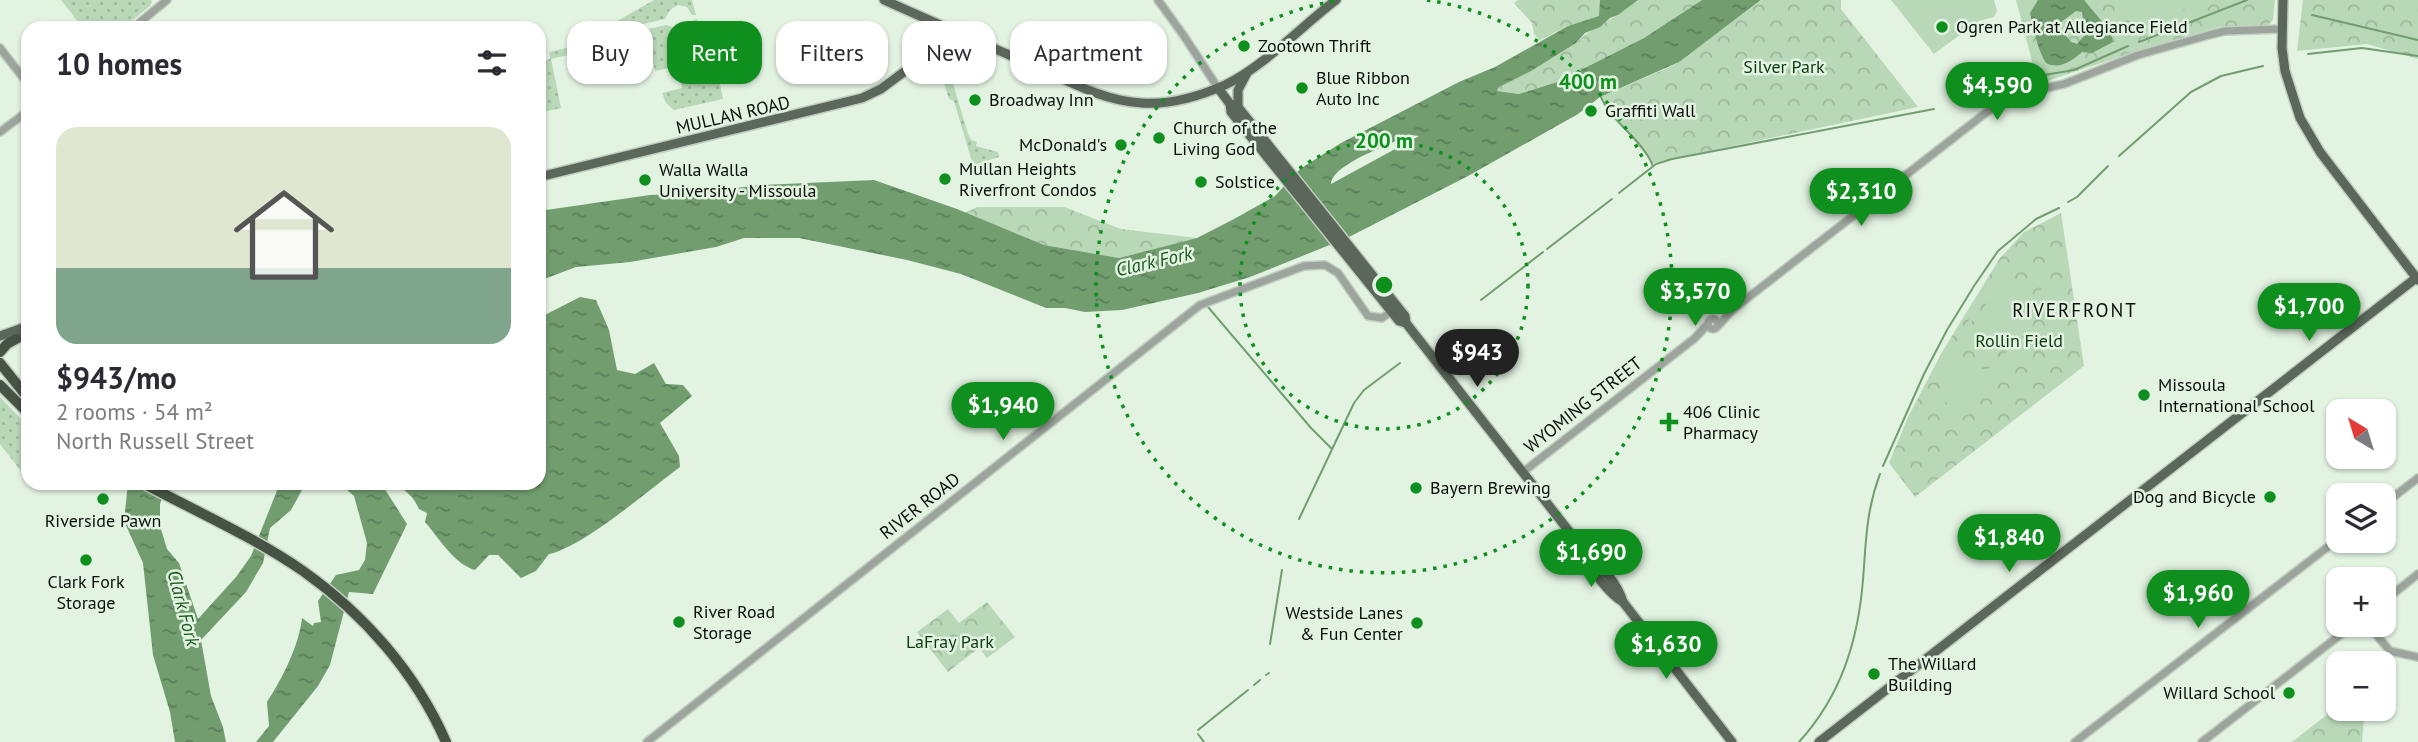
<!DOCTYPE html>
<meta charset="utf-8">
<style>
:root{--surface:#fff;--page:#f7f7f7;--text:#2b2b33;--muted:#7c7c81;--line:#e1e1e2;--accent:#0e8f1e}
body{margin:0;font-family:"PT Sans",sans-serif;background:var(--page);color:var(--text);height:100vh;display:flex;flex-direction:column;font-size:26px;white-space:nowrap}
*{box-sizing:border-box;margin:0}
p{font-size:23px;color:var(--muted)}
.icon{flex:none;width:38px;height:38px;fill:none;stroke:currentColor;stroke-width:2;stroke-linecap:round;stroke-linejoin:round}
.map{position:relative;flex:1;overflow:hidden}
.sheet{position:absolute;left:21px;top:21px;width:525px;height:469px;display:flex;flex-direction:column;background:var(--surface);border-radius:21px;box-shadow:0 2px 5px #0004}
.sheet>*{flex:none}
.top-card{position:absolute;left:567px;top:21px;width:665px;height:63px;display:flex;gap:14px}
.needle{width:46px;rotate:322deg}
.tools{position:absolute;left:2326px;top:399px;display:grid;gap:14px}
.tools a{display:grid;place-items:center;width:70px;height:70px;border-radius:14px;background:var(--surface);box-shadow:0 2px 5px #0004;font-size:35px}
.price{position:absolute;translate:-50% -60px;padding:0 16px;border-radius:24px;background:var(--accent);color:#fff;font-size:23px;line-height:46px;filter:drop-shadow(0 2px 4px #0008)}
.price::after{content:'';position:absolute;left:50%;top:42px;width:21px;height:16px;margin-left:-10px;background:inherit;clip-path:polygon(0 0,100% 0,50% 100%)}
.price.active{background:#222;color:#fff}
ul{padding:0;list-style:none}
li{display:grid;align-content:center;gap:14px;height:371px;padding:0 35px}
li+li{border-top:2px solid var(--line)}
li span{display:grid;place-items:center;height:217px;border-radius:21px;color:#555}
li>.icon{margin-inline-start:auto}
span .icon{width:126px;height:126px;fill:#fffc;stroke-width:1}
li b{font-size:30px}
h2{display:flex;justify-content:space-between;align-items:center;height:84px;padding:0 35px;font-size:30px}
.chip{padding:0 24px;border-radius:21px;background:var(--surface);box-shadow:0 2px 5px #0004;font-size:24px;line-height:63px}
.chip.active{background:var(--accent);color:#fff}
.map>svg:first-child{display:block}
.grass{fill:url(#grass-dots)}
.forest{fill:url(#forest-crowns)}
.pitch{fill:#b9d8b7;fill-rule:evenodd}
.water{fill:url(#water-ripples);fill-rule:evenodd}
.lines{fill:none;stroke-linecap:round;stroke-linejoin:round}
.stream{stroke:#719d6f;stroke-width:2}
.minor-casing{stroke:#c0cebf;stroke-width:10}
.major-casing{stroke:#c0cebf;stroke-width:12}
.highway-casing{stroke:#c0cebf;stroke-width:13}
.minor{stroke:#9da49d;stroke-width:7}
.major{stroke:#5c675b;stroke-width:9}
.highway{stroke:#455244;stroke-width:10}
.ring{fill:none;stroke:#0e8f1e;stroke-width:3.5;stroke-dasharray:3.5 7}
.poi-dot{fill:#0e8f1e;stroke:#e3f3e2;stroke-width:2.5}
.labels{text-anchor:middle;stroke-width:5;stroke-linejoin:round;paint-order:stroke}
.poi-label{font-size:18px;fill:#090e08;stroke:#e3f3e2;text-anchor:start}
.park-label{font-size:18px;fill:#0a3b0d;stroke:#e3f3e2}
.street-label{font-size:18px;fill:#090e08;stroke:#e3f3e2}
.water-label{font-size:19px;font-style:italic;fill:#1c5a1e;stroke:#e3f3e2}
.neighbourhood-label{font-size:19px;letter-spacing:2px;fill:#090e08;stroke:#e3f3e2}
.centre{fill:#0e8f1e;stroke:#e3f3e2;stroke-width:3.5}
.ring-label{font-size:21px;text-anchor:middle;font-weight:bold;fill:#0e8f1e;stroke:#e3f3e2;stroke-width:5;stroke-linejoin:round;paint-order:stroke}
</style>
<div class="map">
<svg width="2418" height="742" viewBox="0 0 2418 742">
<defs>
<pattern id="grass-dots" width="8" height="8" patternUnits="userSpaceOnUse" patternTransform="scale(1.75)"><rect width="8" height="8" fill="#b9d8b7"/><path d="M2 2h.1M6 6h.1" fill="none" stroke="#9eb89c" stroke-width="1.8" stroke-linecap="round"/></pattern>
<pattern id="forest-crowns" width="20" height="18" patternUnits="userSpaceOnUse" patternTransform="scale(1.75)"><rect width="20" height="18" fill="#b9d8b7"/><path d="M2 6a3 3 0 1 1 6 0M12 15a3 3 0 1 1 6 0" fill="none" stroke="#9eb89c"/></pattern>
<pattern id="water-ripples" width="26" height="14" patternUnits="userSpaceOnUse" patternTransform="scale(1.75)"><rect width="26" height="14" fill="#719d6f"/><path d="M2 4q2-2 4 0t4 0M15 11q2-2 4 0t4 0" fill="none" stroke="#5b7e59"/></pattern>
</defs>
<rect width="100%" height="100%" fill="#e3f3e2"/>
<g class="grass">
<path d="M61,0H151L152,2L150,6L123,28H83Z"/>
<path d="M654,0H692L696,15H692L687,7L678,5L670,10L665,19L591,36Z"/>
<path d="M697,19L711,81L719,79L723,99L674,110L666,103L662,93L682,88L680,78L687,76L684,65L655,71L649,44L642,43L639,38L551,59L561,108L539,113V62L550,59L549,52L666,25L684,31L689,27L692,21Z"/>
<path d="M967,64H976L979,74L953,83L968,134L971,140L977,142L976,146L998,152L999,157L973,165L954,101L949,99L940,71L942,70L944,75L966,69Z"/>
<path d="M0,397L24,422L28,451V480L0,444Z"/>
</g>
<g class="forest">
<path d="M1518,0H1600V16L1568,26L1540,40L1534,34L1532,23L1514,3Z"/>
<path d="M1638,0H1702L1644,38L1557,82L1519,94L1497,91L1499,87L1576,43C1588,30 1605,23 1619,14C1626,10 1631,4 1638,0Z"/>
<path d="M1762,0H1841V9L1918,107L1652,163L1600,97L1674,65Z"/>
<path d="M2016,0H2275L2273,20L2268,25L2219,27L2134,52L2038,84Z"/>
<path d="M2303,0H2418V59L2367,44L2297,51Z"/>
<path d="M977,207H1064L1121,229L1197,238L1119,258L1044,245L965,213Z"/>
<path d="M2061,213L2084,366L1915,497L1889,463L1908,417L1942,352L2000,258L2024,232Z"/>
<path d="M987,602L1015,637L987,658L979,648L948,672L917,632L948,609L959,623Z"/>
<path d="M2338,706V709H2365L2362,742H2292Z"/>
</g>
<g class="pitch">
<path d="M1891,0H1994L1997,11L1994,17L1979,21L1934,54Z"/>
<path d="M2118,0H2203C2190,6 2155,27 2141,23C2131,20 2124,8 2118,0Z"/>
<path d="M2019,258C2038,260 2053,274 2046,295C2042,308 2031,321 2024,333C2017,345 2009,366 1995,372C1981,378 1966,368 1958,356V338L1999,270L2006,264ZM2021,262C2061,270 2036,303 2023,324C2013,340 2004,364 1985,370L1970,366L1961,354L1962,338L2002,272L2010,265Z"/>
<path d="M2004,274L2033,291L1993,359L1964,341Z"/>
<path d="M1950,356L1988,383L1971,413L1960,418C1938,398 1933,382 1950,356Z"/>
</g>
<g class="water">
<path d="M1600,0H1638L1618,15L1610,18L1600,27L1585,33L1576,43L1531,71L1499,87L1497,91L1519,94L1557,82L1644,38L1702,0H1761L1679,62L1600,97L1578,114L1468,176L1347,238L1250,277L1198,293L1122,310L1085,312L1065,308H1046L961,274L907,260L799,238H744L716,247L630,262L576,267L539,281V211L650,195L696,193L761,185L874,180L957,209L1044,245L1119,258L1197,238L1234,219L1275,196L1300,169L1341,143L1459,82L1495,67L1568,26L1599,16ZM1410,135L1419,136L1331,184C1333,163 1392,144 1410,135Z"/>
<path d="M2038,0H2084L2110,31L2113,42L2092,53L2082,52C2072,61 2059,70 2046,63C2037,49 2034,30 2030,13ZM2076,11L2082,12L2085,35L2077,44L2071,42L2057,25Z"/>
<path d="M580,297L596,300L609,330L617,370L635,374L654,363L666,384L683,385L692,396L660,423L679,456L680,467C650,489 582,548 549,554L536,571L521,578L498,555H489L475,570C454,564 439,538 425,522L427,513L419,509C413,495 405,490 392,483H539V318Z"/>
<path d="M128,483H168L160,504V526L167,549L179,563L198,619L236,577L251,556L280,483H306L291,510L270,528L263,563L246,592L201,640L211,696L223,727L226,742H175L170,712L153,655L143,563L124,521Z"/>
<path d="M339,483H381L407,524L373,594L349,592L330,665L318,686L273,742H256L269,726L267,702C282,679 299,646 302,618L313,626L314,623L321,622L318,601L336,575L359,570L365,560L367,543L354,496Z"/>
</g>
<g class="lines">
<g class="stream">
<path d="M2312,15L2418,40"/>
<path d="M2139,42L2247,0"/>
<path d="M2308,54L2362,48L2418,56"/>
<path d="M2038,76L2074,70L2128,46"/>
<path d="M1600,95C1611,123 1642,138 1653,166"/>
<path d="M1979,103L2017,80"/>
<path d="M2119,156L2191,92L2221,76L2263,66"/>
<path d="M1619,193L1656,164L1672,159L1934,109"/>
<path d="M2068,202L2077,197L2108,166"/>
<path d="M1547,249L1612,199"/>
<path d="M1481,300L1543,252"/>
<path d="M1208,307L1311,428L1331,448"/>
<path d="M1883,466L1924,374L1947,330L1974,286L1998,251L2036,219L2059,208"/>
<path d="M1299,519L1354,403L1364,390L1400,363"/>
<path d="M1270,644L1282,570"/>
<path d="M1266,675L1269,673"/>
<path d="M1254,685L1260,680"/>
<path d="M1198,730L1248,690"/>
<path d="M1198,734L1204,742"/>
<path d="M1799,742C1841,696 1858,641 1863,580C1866,541 1866,511 1880,474"/>
</g>
<defs>
<g id="minor">
<path d="M1158,0L1184,36L1218,88"/>
<path d="M133,28L167,0"/>
<path d="M0,48L28,84"/>
<path d="M0,132L28,111"/>
<circle cx="1713" cy="324" r="5"/>
<path d="M1719,325L1732,310L1992,108L2024,93L2064,84L2138,55L2209,35L2225,31L2281,29"/>
<path d="M1523,472L1695,338L1708,324"/>
<path d="M2384,504L2418,478"/>
<path d="M2384,601L2418,574"/>
<path d="M2368,625L2390,651L2418,657"/>
<path d="M647,742L1200,305L1304,266L1325,265L1338,273L1368,316L1382,318L1392,311"/>
<path d="M2075,742L2338,539"/>
<path d="M2202,742L2353,625"/>
</g>
<g id="major">
<path d="M884,0C935,23 986,45 1037,67C1070,82 1104,101 1142,103C1170,105 1200,96 1225,85C1263,67 1302,26 1336,0"/>
<path d="M2283,0L2282,48L2285,71L2300,118L2320,152L2418,280"/>
<path d="M1218,88L1230,104L1231,112L1399,321L1406,323"/>
<path d="M1230,104L1238,107L1405,316L1406,323L1586,553C1600,566 1617,581 1623,602"/>
<path d="M1238,107V90L1247,73"/>
<path d="M539,177L862,98L881,89L956,33"/>
<path d="M0,336L28,326"/>
<path d="M10,341L28,335"/>
<path d="M1589,557C1591,572 1610,594 1623,602L1732,742"/>
<path d="M1819,742L2416,278"/>
</g>
<g id="highway">
<path d="M0,352L7,344L16,339"/>
<path d="M0,363L28,398"/>
<path d="M0,385L28,413"/>
<path d="M143,483C195,511 254,537 303,571C364,614 416,673 446,742"/>
</g>
</defs>
<use href="#minor" class="minor-casing"/>
<use href="#major" class="major-casing"/>
<use href="#highway" class="highway-casing"/>
<use href="#minor" class="minor"/>
<use href="#major" class="major"/>
<use href="#highway" class="highway"/>
</g>
<g class="ring">
<circle cx="1384" cy="285" r="144"/>
<path d="M1427 0A288 288 0 1 1 1341 0"/>
</g>
<g class="poi-dot">
<circle cx="1942" cy="27" r="7"/>
<circle cx="1244" cy="46" r="7"/>
<circle cx="1302" cy="88" r="7"/>
<circle cx="975" cy="100" r="7"/>
<circle cx="1591" cy="111" r="7"/>
<circle cx="1159" cy="138" r="7"/>
<circle cx="1121" cy="145" r="7"/>
<circle cx="945" cy="179" r="7"/>
<circle cx="645" cy="180" r="7"/>
<circle cx="1201" cy="182" r="7"/>
<circle cx="2144" cy="395" r="7"/>
<path d="M1665.5 411.5h7v7h7v7h-7v7h-7v-7h-7v-7h7z"/>
<circle cx="1416" cy="488" r="7"/>
<circle cx="2270" cy="497" r="7"/>
<circle cx="103" cy="499" r="7"/>
<circle cx="86" cy="560" r="7"/>
<circle cx="679" cy="622" r="7"/>
<circle cx="1417" cy="623" r="7"/>
<circle cx="1874" cy="674" r="7"/>
<circle cx="2289" cy="693" r="7"/>
</g>
<g class="labels">
<g class="poi-label">
<text x="1956" y="33">Ogren Park at Allegiance Field</text>
<text x="1258" y="52">Zootown Thrift</text>
<text x="1316" y="84">Blue Ribbon<tspan x="1316" dy="21">Auto Inc</tspan></text>
<text x="989" y="106">Broadway Inn</text>
<text x="1605" y="117">Graffiti Wall</text>
<text x="1173" y="134">Church of the<tspan x="1173" dy="21">Living God</tspan></text>
<text x="1107" y="151" text-anchor="end">McDonald's</text>
<text x="959" y="175">Mullan Heights<tspan x="959" dy="21">Riverfront Condos</tspan></text>
<text x="659" y="176">Walla Walla<tspan x="659" dy="21">University - Missoula</tspan></text>
<text x="1215" y="188">Solstice</text>
<text x="2158" y="391">Missoula<tspan x="2158" dy="21">International School</tspan></text>
<text x="1683" y="418">406 Clinic<tspan x="1683" dy="21">Pharmacy</tspan></text>
<text x="1430" y="494">Bayern Brewing</text>
<text x="2256" y="503" text-anchor="end">Dog and Bicycle</text>
<text x="103" y="527" text-anchor="middle">Riverside Pawn</text>
<text x="86" y="588" text-anchor="middle">Clark Fork<tspan x="86" dy="21">Storage</tspan></text>
<text x="693" y="618">River Road<tspan x="693" dy="21">Storage</tspan></text>
<text x="1403" y="619" text-anchor="end">Westside Lanes<tspan x="1403" dy="21">&amp; Fun Center</tspan></text>
<text x="1888" y="670">The Willard<tspan x="1888" dy="21">Building</tspan></text>
<text x="2275" y="699" text-anchor="end">Willard School</text>
</g>
<g class="park-label">
<text x="1784" y="73">Silver Park</text>
<text x="2019" y="347">Rollin Field</text>
<text x="950" y="648">LaFray Park</text>
</g>
<g class="street-label">
<text transform="translate(733 115) rotate(-13)" y="6">MULLAN ROAD</text>
<text transform="translate(1583 405) rotate(-38)" y="6">WYOMING STREET</text>
<text transform="translate(920 506) rotate(-38)" y="6">RIVER ROAD</text>
</g>
<g class="water-label">
<text transform="translate(1154 261) rotate(-13)" y="7">Clark Fork</text>
<text transform="translate(184 608) rotate(75)" y="7">Clark Fork</text>
</g>
<g class="neighbourhood-label">
<text x="2075" y="317">RIVERFRONT</text>
</g>
</g>
<circle cx="1384" cy="285" r="10" class="centre"/>
<g class="ring-label">
<text x="1588" y="89">400 m</text>
<text x="1384" y="148">200 m</text>
</g>
</svg>
<div class="tools">
<a><svg class="needle" viewBox="-14 -14 28 28"><path d="M0-13l5 13h-10z" fill="#e53935"/><path d="M0 13l5-13h-10z" fill="#7c7c81"/></svg></a>
<a><svg class="icon" aria-label="layers" viewBox="0 0 24 24"><path d="M12 4l9 5-9 5-9-5zM3 14l9 5 9-5"/></svg></a>
<a>+</a>
<a>−</a>
</div>
<b class="price" style="left:1997px;top:122px">$4,590</b>
<b class="price" style="left:1861px;top:228px">$2,310</b>
<b class="price" style="left:1695px;top:328px">$3,570</b>
<b class="price" style="left:2309px;top:343px">$1,700</b>
<b class="price active" style="left:1477px;top:389px">$943</b>
<b class="price" style="left:1003px;top:442px">$1,940</b>
<b class="price" style="left:2009px;top:574px">$1,840</b>
<b class="price" style="left:1591px;top:589px">$1,690</b>
<b class="price" style="left:2198px;top:630px">$1,960</b>
<b class="price" style="left:1666px;top:681px">$1,630</b>
<div class="top-card">
<a class="chip">Buy</a>
<a class="chip active">Rent</a>
<a class="chip">Filters</a>
<a class="chip">New</a>
<a class="chip">Apartment</a>
</div>
<section class="sheet">
<h2>10 homes<svg class="icon" aria-label="filters" viewBox="0 0 24 24"><path d="M4 7h16M4 17h16"/><circle cx="9" cy="7" r="2"/><circle cx="15" cy="17" r="2"/></svg></h2>
<ul>
<li><span style="background:linear-gradient(#dfe7d0 65%,#7fa58c 0)"><svg class="icon" aria-label="home" viewBox="0 0 24 24"><path d="M3 11l9-7 9 7M6 9v11h12V9"/></svg></span><div><b>$943/mo</b><p>2 rooms · 54 m²</p><p>North Russell Street</p></div></li>
</ul>
</section>
</div>
